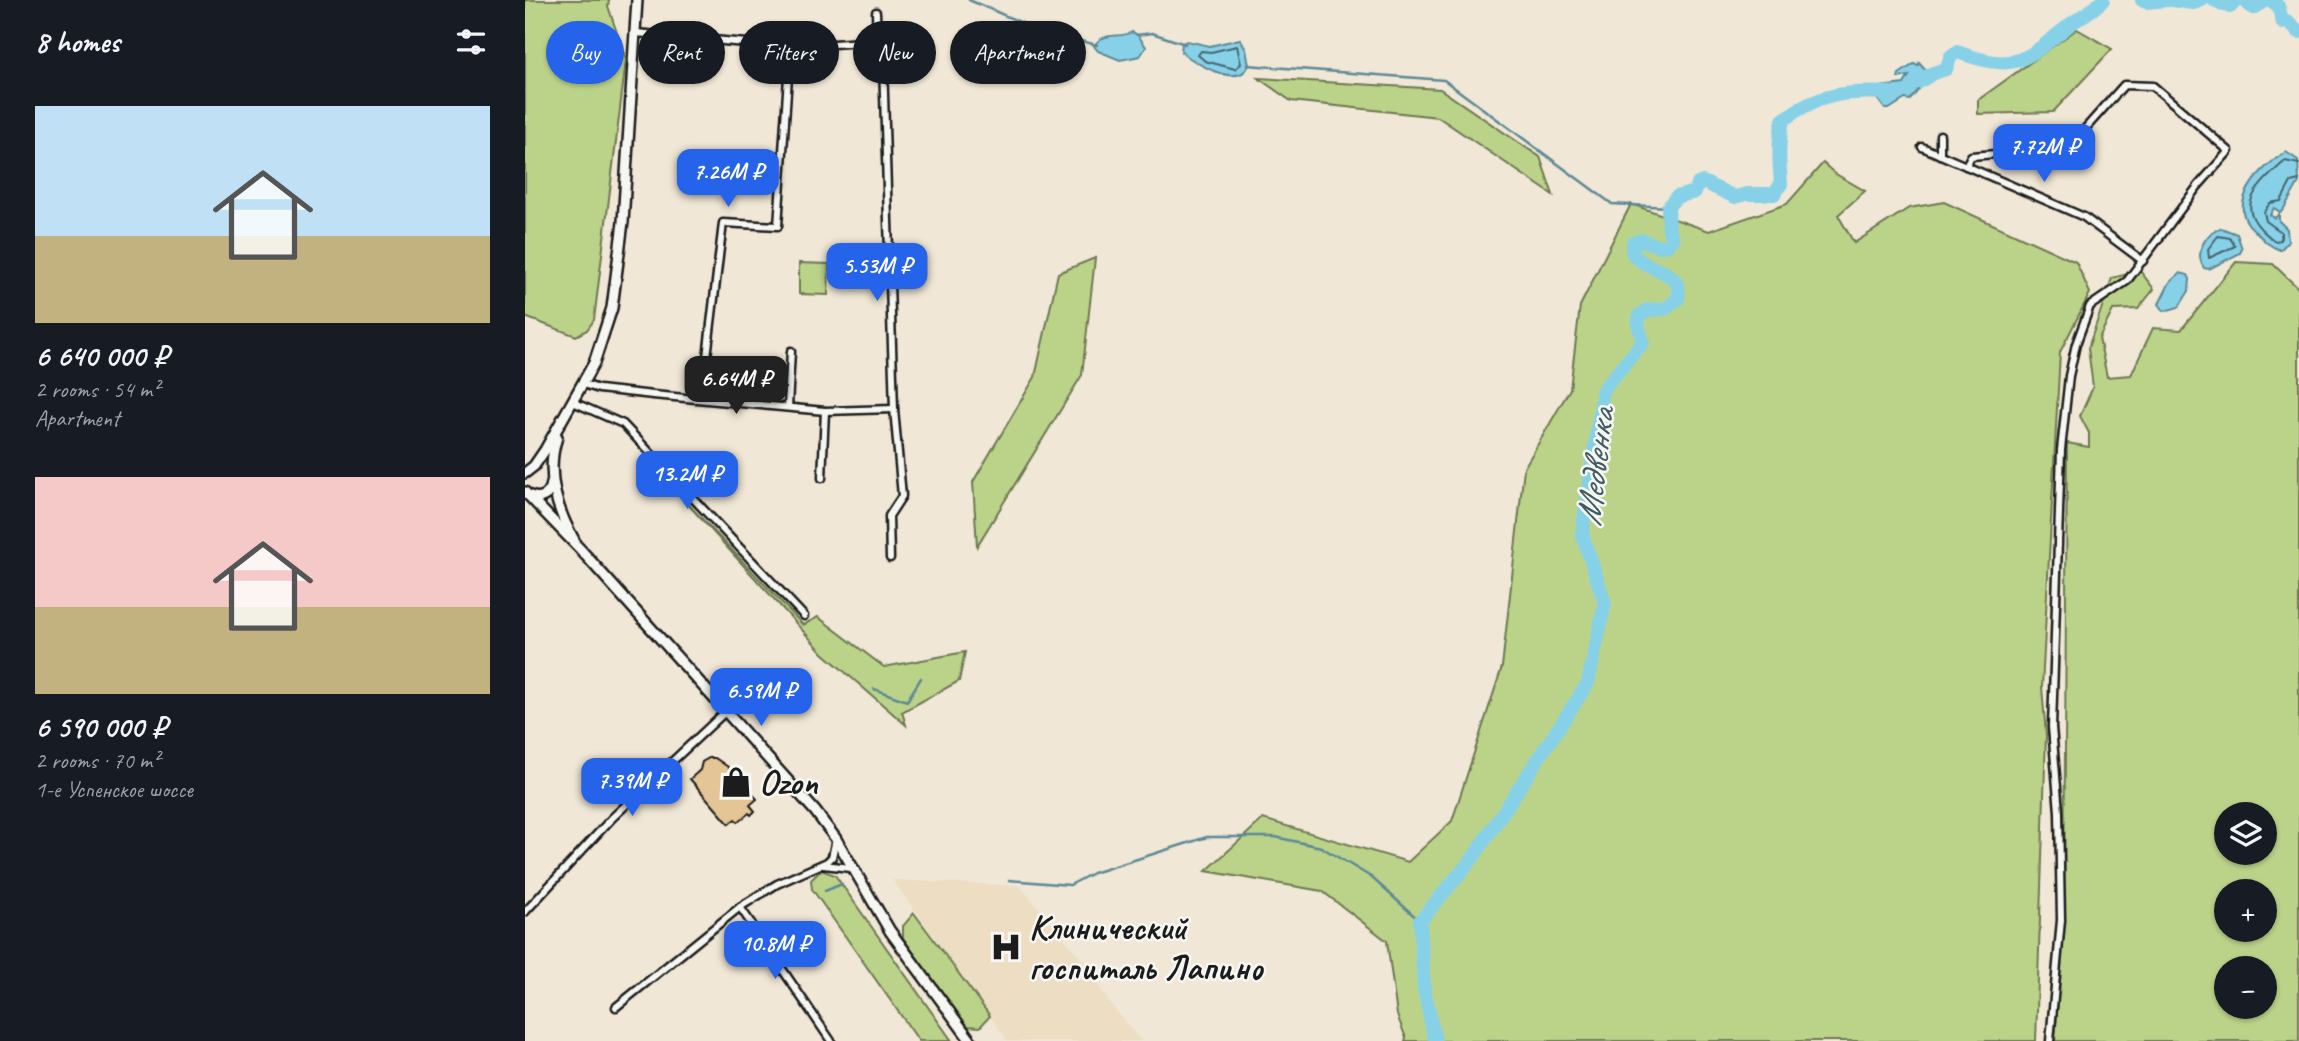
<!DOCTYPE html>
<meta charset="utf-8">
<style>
:root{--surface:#171b24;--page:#242831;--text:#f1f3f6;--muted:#9ea1a6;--accent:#2563eb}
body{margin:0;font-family:Caveat,sans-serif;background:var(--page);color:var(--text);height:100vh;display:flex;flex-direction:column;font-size:26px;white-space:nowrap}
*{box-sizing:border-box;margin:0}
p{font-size:23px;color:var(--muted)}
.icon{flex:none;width:38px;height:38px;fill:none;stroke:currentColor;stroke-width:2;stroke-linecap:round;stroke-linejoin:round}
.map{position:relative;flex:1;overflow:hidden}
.details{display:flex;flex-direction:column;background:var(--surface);width:525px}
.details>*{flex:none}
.hud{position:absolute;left:21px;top:21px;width:665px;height:63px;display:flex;gap:14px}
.buttons{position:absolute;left:1689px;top:802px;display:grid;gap:14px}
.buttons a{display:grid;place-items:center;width:63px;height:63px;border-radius:50%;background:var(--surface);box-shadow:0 2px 5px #0004;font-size:35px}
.price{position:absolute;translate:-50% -60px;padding:0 16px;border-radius:14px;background:var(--accent);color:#fff;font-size:23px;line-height:46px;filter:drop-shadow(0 2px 4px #0008)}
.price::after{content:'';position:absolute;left:50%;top:42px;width:21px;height:16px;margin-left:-10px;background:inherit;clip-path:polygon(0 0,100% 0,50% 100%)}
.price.selected{background:#222;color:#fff}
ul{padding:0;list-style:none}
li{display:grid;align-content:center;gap:14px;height:371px;padding:0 35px}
li span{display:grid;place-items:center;height:217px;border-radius:0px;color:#555}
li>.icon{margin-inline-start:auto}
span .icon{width:126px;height:126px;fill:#fffc;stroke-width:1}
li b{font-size:30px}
h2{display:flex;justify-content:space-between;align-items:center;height:84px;padding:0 35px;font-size:30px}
.chip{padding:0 24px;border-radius:32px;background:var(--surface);box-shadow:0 2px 5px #0004;font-size:24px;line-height:63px}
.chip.selected{background:var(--accent);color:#fff}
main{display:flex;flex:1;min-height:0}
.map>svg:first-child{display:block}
.built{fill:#ecddc3}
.green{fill:#bbd389;stroke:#6c7852;stroke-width:2;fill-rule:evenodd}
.water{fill:#87d1e8;stroke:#5c8996;stroke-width:2}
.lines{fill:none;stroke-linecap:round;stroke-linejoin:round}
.shore{stroke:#47646e;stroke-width:2}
.stream{stroke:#5c8996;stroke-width:2.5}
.river{stroke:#87d1e8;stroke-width:14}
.building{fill:#e3c596;stroke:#1c1c1c;stroke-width:2}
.street-casing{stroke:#1c1c1c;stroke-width:11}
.secondary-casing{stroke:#1c1c1c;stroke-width:14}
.street{stroke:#f6f6f2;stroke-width:6}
.secondary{stroke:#f6f6f2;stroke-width:9}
.labels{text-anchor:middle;stroke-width:5;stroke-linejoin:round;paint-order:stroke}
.poi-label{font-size:35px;font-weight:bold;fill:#1c1c1c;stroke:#f6f6f2;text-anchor:start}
.water-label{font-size:37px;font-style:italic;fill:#415b63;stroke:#f6f6f2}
</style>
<main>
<section class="details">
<h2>8 homes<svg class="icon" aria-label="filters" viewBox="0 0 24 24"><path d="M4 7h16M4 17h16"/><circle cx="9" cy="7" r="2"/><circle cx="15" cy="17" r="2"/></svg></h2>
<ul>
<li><span style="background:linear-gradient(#bfe0f5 60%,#c2b280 0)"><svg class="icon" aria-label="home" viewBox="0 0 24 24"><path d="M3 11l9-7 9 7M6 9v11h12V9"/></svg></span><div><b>6 640 000 ₽</b><p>2 rooms · 54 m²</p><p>Apartment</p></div></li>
<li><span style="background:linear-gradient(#f6c9c9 60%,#c2b280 0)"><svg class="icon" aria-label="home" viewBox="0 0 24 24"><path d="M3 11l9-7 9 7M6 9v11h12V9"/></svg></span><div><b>6 590 000 ₽</b><p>2 rooms · 70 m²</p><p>1-е Успенское шоссе</p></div></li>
</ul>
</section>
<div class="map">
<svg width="1774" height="1041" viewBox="0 0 1774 1041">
<rect width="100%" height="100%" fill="#f0e7d6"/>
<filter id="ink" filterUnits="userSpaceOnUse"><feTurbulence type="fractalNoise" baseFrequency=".0143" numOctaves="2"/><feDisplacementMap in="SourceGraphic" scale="14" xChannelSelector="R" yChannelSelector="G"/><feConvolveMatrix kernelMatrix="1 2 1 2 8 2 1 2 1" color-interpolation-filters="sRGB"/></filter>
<g filter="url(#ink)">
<path class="built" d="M368,880L495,886L561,965L583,1001L616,1041H483Z"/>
<g class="green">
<path d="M0,0H84L83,6L101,60L69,320L62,330L51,336L0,317Z"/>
<path d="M1552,29L1587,49L1528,112L1453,114V100Z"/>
<path d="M733,78L915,89L1015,157L1028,195L913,117L766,101Z"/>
<path d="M1298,163L1309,173L1340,191L1313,215L1329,243L1384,208L1419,202L1551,262L1565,293L1535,352L1517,687L1521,735L1511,1041H880L881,1038L872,1015L862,941L797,891L681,871L738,819L883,862L927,821L977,667L999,468L1045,389L1055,306L1106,204L1184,231L1262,204Z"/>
<path d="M570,258L557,375L452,546L448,482L510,377L533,273Z"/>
<path d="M1711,262L1748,264L1774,289V1041H1530L1539,905L1542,443L1564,447V433L1555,416L1568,387L1563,348L1587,278L1615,271L1629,289L1613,309L1588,310L1574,338L1582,377L1606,375L1628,328L1656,330ZM1701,814H1740V852H1701ZM1701,891H1740V929H1701ZM1701,968H1740V1006H1701Z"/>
<path d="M274,263L304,264L303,295L274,294Z"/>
<path d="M148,488L278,625L293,617L359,667L440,652L434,681L377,712L381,725L298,653Z"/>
<path d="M296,870L310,875L427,1041H394L287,889L286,880Z"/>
<path d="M389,913L465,1016L455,1027L442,1026L436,1019L378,938V926Z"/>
</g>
<g class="water">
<path d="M607,32L613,35L621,47L615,56L595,60L573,51L569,46C578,31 595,39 607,32Z"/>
<path d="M715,39L721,49L724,65C713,90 671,63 656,52L657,43L662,41L685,46Z"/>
<path d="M1394,63L1401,71L1408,73C1399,80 1394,91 1385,100L1380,99L1364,109H1360L1351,97L1355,87L1379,84L1384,76L1373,78L1374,74L1389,64L1393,66Z"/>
<path d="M1761,152L1773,160L1774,182L1758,210L1755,212L1749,208L1745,215L1750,218L1754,214V221L1762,229L1763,242L1755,250C1743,246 1738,239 1729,230C1699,204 1736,167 1761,152Z"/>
<path d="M1696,228L1712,234L1717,249L1715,253L1684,269L1679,268C1669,253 1680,233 1696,228Z"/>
<path d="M1655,273L1663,275L1665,279L1664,291L1654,307L1639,311L1634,304L1645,282Z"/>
</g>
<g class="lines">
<g class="shore">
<path d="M712,46L716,64L710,69L680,61L673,55L676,51L686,52Z"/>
<path d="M1774,164L1760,161C1729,190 1705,208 1750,241L1756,240V232L1741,221L1739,212L1745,203L1756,201L1766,182L1774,180"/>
<path d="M1693,236L1705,238L1710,246L1684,258L1683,249Z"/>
</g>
<g class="stream">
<path d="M444,0L516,31L572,45"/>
<path d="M612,35L627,33L660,44"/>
<path d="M722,65L919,80L1087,204L1143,207"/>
<path d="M349,689L382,701L396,678"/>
<path d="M484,880L545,885L568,873L682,837H750L796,847L846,877L895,921"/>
<path d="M300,891L317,884"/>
</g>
<g class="river">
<path d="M1617,0L1621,2L1643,0"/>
<path d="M1647,0L1668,3L1677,0"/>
<path d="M1689,0L1705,7L1712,0"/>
<path d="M1718,0L1728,8L1741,0"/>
<path d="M1744,0L1753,6L1758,23L1763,22L1774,32"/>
<path d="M1394,82L1408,73L1421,69L1426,56L1432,52C1490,72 1497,63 1542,27C1553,18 1569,10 1578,0"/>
<path d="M910,1041L899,989L895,921L948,858L1063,683L1080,603L1057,534L1078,390L1118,342L1113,324L1115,315L1122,310L1140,309L1153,299C1160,267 1119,273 1107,252L1108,243L1117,240L1133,246H1142L1148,239L1144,231L1143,207L1151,197L1170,192L1173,184L1178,182L1210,197L1222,194H1249L1256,184C1254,161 1253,142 1258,120C1298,90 1324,92 1372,93"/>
</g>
</g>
<path class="building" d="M184,758H190L203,767L232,799L225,805L230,811L226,815L224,813L213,822L210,819L204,824L165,779L175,770L177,762Z"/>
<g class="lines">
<defs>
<g id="street">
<path d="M111,33L265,47L352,41L351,12"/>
<path d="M352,41L358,63L369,409L377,496L364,516L365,558"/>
<path d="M1415,135V155"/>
<path d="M1397,147L1559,217L1618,261"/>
<path d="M1441,166L1446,156L1543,148L1599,85L1628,86L1704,151L1673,186L1602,281L1565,306L1551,344L1544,376L1536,450L1527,727L1534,812L1536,920L1525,1041"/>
<path d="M58,384L74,389L128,395L300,411L369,409"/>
<path d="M177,399L198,223L253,226L265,47"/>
<path d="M48,402L98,424L279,616"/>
<path d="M263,407L266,351"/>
<path d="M297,478L300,411"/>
<path d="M298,865L326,868"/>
<path d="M215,907L306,1041"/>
<path d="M0,912L87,818L200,712"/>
<path d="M91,1007L215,907L252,884L302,862L307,857L311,839"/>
</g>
<g id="secondary">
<path d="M32,437C20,473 31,508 49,540"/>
<path d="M0,473L9,466L20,450L69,363L87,308L98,222L112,0"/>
<path d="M0,492L55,549L290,811L311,839L365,931L446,1041"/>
<path d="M3,495C15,501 25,496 27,483"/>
</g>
</defs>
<use href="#street" class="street-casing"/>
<use href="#secondary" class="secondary-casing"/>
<use href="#street" class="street"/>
<use href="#secondary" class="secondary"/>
</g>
</g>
<defs>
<symbol id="shop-bare" viewBox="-9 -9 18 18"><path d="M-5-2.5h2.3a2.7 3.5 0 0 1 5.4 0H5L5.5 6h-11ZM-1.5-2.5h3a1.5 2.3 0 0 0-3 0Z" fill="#1c1c1c" stroke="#f6f6f2" stroke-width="2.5" paint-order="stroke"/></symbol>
<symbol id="hospital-bare" viewBox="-9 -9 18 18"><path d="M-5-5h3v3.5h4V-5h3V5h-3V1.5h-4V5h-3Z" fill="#1c1c1c" stroke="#f6f6f2" stroke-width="2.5" paint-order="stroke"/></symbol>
</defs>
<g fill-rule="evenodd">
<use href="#shop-bare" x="189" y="760" width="44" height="44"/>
<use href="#hospital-bare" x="459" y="925" width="44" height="44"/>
</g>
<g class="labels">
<g class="poi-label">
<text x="234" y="794">Ozon</text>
<text x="504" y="939">Клинический<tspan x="504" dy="40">госпиталь Лапино</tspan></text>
</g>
<g class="water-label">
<text transform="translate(1069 467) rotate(-83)" y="13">Медвенка</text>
</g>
</g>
</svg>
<div class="buttons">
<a><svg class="icon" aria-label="layers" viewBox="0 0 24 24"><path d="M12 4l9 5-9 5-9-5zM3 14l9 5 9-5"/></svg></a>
<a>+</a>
<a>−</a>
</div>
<b class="price" style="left:1519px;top:184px">7.72M ₽</b>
<b class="price" style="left:203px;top:209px">7.26M ₽</b>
<b class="price" style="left:352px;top:303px">5.53M ₽</b>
<b class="price selected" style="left:211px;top:416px">6.64M ₽</b>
<b class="price" style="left:162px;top:511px">13.2M ₽</b>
<b class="price" style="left:236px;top:728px">6.59M ₽</b>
<b class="price" style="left:107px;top:818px">7.39M ₽</b>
<b class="price" style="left:250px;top:981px">10.8M ₽</b>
<div class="hud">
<a class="chip selected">Buy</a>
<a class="chip">Rent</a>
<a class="chip">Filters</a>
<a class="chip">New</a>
<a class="chip">Apartment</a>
</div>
</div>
</main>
